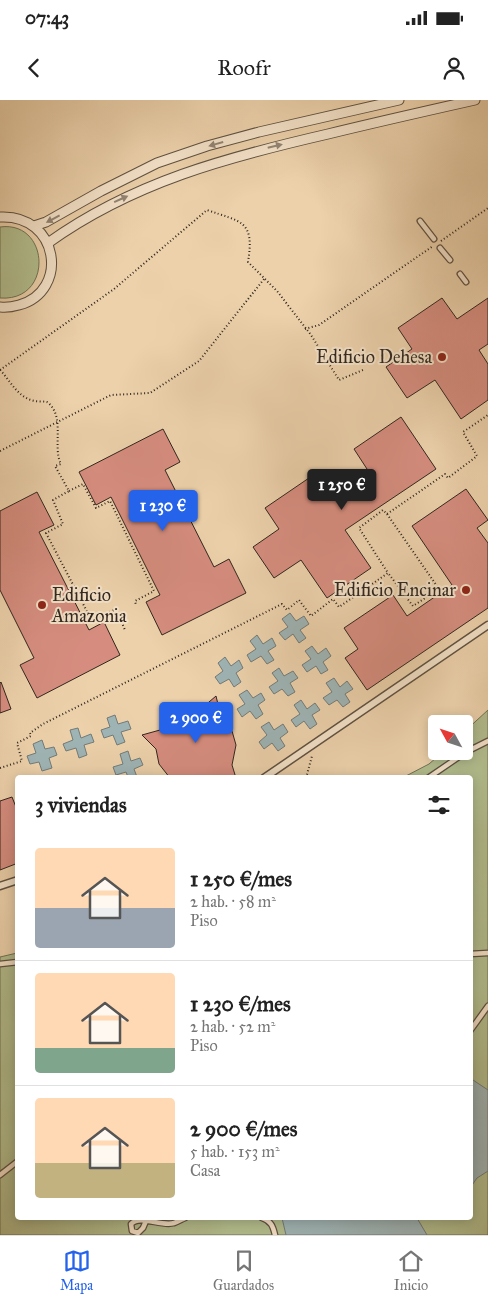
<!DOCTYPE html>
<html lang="es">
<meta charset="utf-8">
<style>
:root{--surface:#fff;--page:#f6f6f6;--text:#222;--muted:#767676;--line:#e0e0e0;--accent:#2563eb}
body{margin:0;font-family:"IM FELL Great Primer",serif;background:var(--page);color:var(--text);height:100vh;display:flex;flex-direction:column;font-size:19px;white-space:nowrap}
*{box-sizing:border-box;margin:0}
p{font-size:16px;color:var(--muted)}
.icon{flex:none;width:28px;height:28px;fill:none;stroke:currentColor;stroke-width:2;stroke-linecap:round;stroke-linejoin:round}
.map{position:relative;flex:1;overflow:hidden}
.drawer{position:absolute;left:15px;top:675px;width:458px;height:445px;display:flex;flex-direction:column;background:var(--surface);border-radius:5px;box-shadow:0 2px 12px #0003}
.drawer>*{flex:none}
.needle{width:32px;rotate:310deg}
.buttons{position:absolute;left:428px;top:615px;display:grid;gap:10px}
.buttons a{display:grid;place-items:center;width:45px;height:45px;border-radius:5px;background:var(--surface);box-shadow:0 2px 12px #0003;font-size:25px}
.price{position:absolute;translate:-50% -42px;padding:0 11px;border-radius:5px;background:var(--accent);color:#fff;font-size:16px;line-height:32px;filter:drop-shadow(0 1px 2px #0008)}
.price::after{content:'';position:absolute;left:50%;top:30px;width:15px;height:11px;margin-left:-8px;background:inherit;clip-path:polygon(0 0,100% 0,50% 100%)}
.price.selected{background:#222;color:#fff}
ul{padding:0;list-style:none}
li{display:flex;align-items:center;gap:15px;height:125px;padding:0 20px}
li+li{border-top:1px solid var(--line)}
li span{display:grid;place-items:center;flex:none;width:140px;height:100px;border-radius:5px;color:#555}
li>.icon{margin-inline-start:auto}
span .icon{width:60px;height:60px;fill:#fffc;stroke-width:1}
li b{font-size:21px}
h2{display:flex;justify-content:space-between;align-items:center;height:60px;padding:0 20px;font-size:21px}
.status{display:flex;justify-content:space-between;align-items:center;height:35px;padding:0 25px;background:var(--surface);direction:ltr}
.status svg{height:14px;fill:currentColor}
header{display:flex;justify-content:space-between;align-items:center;height:65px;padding:0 20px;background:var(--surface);font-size:22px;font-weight:600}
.dock{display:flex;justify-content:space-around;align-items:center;height:70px;border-top:1px solid var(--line);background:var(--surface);font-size:14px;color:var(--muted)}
.dock a{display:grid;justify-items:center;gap:2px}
.dock .selected{color:var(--accent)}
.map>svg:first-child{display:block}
.green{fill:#b2bd8e;stroke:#717256}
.water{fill:#9eb4b5;stroke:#727b79}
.building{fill:#d68d7f;stroke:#30261e}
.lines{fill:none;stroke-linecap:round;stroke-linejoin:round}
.service-casing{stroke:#5f5141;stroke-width:7}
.pedestrian-casing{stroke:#5f5141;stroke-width:9}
.minor-casing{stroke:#5f5141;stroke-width:11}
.path{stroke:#30261e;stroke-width:2;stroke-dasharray:1 2.5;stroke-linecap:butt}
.service{stroke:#f3e1c8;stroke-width:4.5}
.pedestrian{stroke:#f3e1c8;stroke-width:6}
.minor{stroke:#f3e1c8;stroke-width:9}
.oneway{fill:#928473}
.poi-dot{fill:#8f2418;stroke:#f3e1c8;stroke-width:2}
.labels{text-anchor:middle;stroke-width:4;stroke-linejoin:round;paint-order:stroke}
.poi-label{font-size:18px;fill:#30261e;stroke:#f3e1c8;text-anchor:end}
</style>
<div class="status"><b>07:43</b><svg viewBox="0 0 49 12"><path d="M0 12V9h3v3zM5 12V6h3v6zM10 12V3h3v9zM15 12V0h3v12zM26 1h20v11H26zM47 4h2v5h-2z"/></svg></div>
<header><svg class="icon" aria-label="back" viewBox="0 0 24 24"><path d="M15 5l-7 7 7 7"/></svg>Roofr<svg class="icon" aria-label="person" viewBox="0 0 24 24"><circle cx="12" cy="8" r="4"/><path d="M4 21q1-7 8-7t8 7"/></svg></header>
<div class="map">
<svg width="488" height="1135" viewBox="0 0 488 1135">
<rect width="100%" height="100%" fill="#ecd1ab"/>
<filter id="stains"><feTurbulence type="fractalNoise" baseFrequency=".004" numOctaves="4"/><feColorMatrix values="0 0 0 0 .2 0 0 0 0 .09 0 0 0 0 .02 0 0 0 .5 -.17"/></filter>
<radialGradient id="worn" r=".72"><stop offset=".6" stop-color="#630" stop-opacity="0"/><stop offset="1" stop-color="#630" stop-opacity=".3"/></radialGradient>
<g class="green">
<path d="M0,127C50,120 54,202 0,198Z"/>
<path d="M488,610V1135H0V857L17,853L18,1118H470V678L404,677L429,664L444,651H464V632Z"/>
</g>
<g class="water">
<path d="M290,513L296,521L304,516L309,524L300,530L306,538L299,543L293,534L285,540L279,533L288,527L282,519Z"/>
<path d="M257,535L263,544L272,538L276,546L268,551L274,560L267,564L261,556L251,562L247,555L256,549L250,541Z"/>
<path d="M312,546L318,554L326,548L331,556L323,562L328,570L321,574L316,566L307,572L302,565L311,559L305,551Z"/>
<path d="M225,557L231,566L239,560L243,568L236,573L241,582L234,587L229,579L220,584L215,577L223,571L218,563Z"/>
<path d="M279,568L284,576L293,571L298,578L290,583L295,592L288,596L282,589L274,594L269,587L278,581L272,573Z"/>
<path d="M334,578L340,587L347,581L353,589L345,594L350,602L343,607L337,600L329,605L323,598L332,592L326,583Z"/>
<path d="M247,590L253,598L261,593L265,600L258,605L263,614L256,619L250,611L242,617L237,609L245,604L239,595Z"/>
<path d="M301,600L307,609L315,603L320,610L312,615L317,624L310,629L304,621L296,627L291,620L300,614L294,605Z"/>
<path d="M115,615L118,624L128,621L131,629L121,632L125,642L117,645L113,635L104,638L101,630L110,627L107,618Z"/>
<path d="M269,622L274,630L283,624L288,632L280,638L285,646L278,651L272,643L264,649L259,642L267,635L261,627Z"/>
<path d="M78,628L81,638L91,634L94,642L84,645L87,655L79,658L76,648L66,651L63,644L73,640L70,630Z"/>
<path d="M42,640L45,649L54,647L57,655L49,658L52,668L42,671L39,662L30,664L27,656L36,653L33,644Z"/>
<path d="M128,651L131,661L140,658L143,665L134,669L137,677H128L126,672L116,675L113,667L123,664L120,654Z"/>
<path d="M470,978L488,990V1071L477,1078L470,1088Z"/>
<path d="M282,1118H417L427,1135H286Z"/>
</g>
<g class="building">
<path d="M442,198L457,219L488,198V244L479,250L488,264V300L461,319L435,280L407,298L386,267L412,249L398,228Z"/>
<path d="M401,317L436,369L345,430L371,468L327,498L301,460L274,478L253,447L279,429L265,408L309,378L323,399L367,369L354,349Z"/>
<path d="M163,329L180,362L165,370L214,467L229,459L246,493L162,535L146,502L160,495L111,397L96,405L79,372Z"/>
<path d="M466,389L488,420L477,428L488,443V508L367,590L345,558L358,549L344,528L393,495L407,516L452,485L412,426Z"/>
<path d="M37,392L54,425L39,432L89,530L104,522L120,555L37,598L20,565L34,558L0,490V411Z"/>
<path d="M1,582L11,609L0,613V583Z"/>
<path d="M216,596L221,617L232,631L236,645L232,665L236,678H170L159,664L156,649L142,635L160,630L170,618L186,609L202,608Z"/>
<path d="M12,697L18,712V763L0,770V701Z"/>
</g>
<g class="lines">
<defs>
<g id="service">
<path d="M420,121L434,139"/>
<path d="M440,148L450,160"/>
<path d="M460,174L466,182"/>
<path d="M428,678L466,652L488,641"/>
<path d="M470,854L488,853"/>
<path d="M0,864L18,862"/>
<path d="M470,931L488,906"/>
<path d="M0,1075L18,1061"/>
<path d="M262,1118C271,1121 273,1126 275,1135"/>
<path d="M146,1121L143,1128L138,1133L132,1131L131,1124C140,1114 161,1127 174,1123C178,1122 182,1119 185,1118"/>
</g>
<g id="pedestrian">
<path d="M264,678L488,525"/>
<path d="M0,786L18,780"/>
</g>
<g id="minor">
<path d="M0,117C59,114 70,191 19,205C12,207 7,208 0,207"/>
<path d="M34,126L46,122L101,91L157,63L207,46L259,32L399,0"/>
<path d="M48,143C133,82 228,57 328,34C377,22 426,11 475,0"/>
</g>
</defs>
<use href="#service" class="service-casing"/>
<use href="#pedestrian" class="pedestrian-casing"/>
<use href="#minor" class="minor-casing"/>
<g class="path">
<path d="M441,141L488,108"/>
<path d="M305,229L319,225L433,146"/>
<path d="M0,270L114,189L207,110C241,122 255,120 248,162L277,191L311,235L339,280L363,270"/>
<path d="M0,270C10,280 16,295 31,300C36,302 42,301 47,302C66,316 52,347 61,364L55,366L69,391L53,400L63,424L46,433L92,521L116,509L125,530"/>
<path d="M0,351L111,295L150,293L199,261L264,179"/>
<path d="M69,391L83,384L96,408L110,401L154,491L135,501L136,505"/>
<path d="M387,414L439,489L413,506L388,473"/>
<path d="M0,668L22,661L17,643L31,636L30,633L43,624L282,504L287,510L299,500L311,516L333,499L339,507L388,473L359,428L383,410L387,414L445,374L448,378L477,356L463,332L488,315"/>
<path d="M306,678L312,656"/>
</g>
<use href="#service" class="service"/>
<use href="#pedestrian" class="pedestrian"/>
<use href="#minor" class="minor"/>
</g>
<defs><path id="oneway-solid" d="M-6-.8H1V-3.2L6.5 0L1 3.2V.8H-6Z" transform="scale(1.25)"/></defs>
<g class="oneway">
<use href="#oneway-solid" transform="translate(216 44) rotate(164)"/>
<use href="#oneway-solid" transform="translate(275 46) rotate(-13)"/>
<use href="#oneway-solid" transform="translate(121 99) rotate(-24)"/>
<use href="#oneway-solid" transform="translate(53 119) rotate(152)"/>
</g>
<g class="poi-dot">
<circle cx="442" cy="257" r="5"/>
<circle cx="466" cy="490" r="5"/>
<circle cx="42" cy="505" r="5"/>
</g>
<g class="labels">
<g class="poi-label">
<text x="432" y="263">Edificio Dehesa</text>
<text x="456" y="496">Edificio Encinar</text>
<text x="52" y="501" text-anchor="start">Edificio<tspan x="52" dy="21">Amazonia</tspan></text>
</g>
</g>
<rect width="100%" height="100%" filter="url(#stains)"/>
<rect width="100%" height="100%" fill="url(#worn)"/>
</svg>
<div class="buttons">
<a><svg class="needle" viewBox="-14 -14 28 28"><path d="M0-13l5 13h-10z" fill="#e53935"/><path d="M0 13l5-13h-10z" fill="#767676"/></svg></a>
</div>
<b class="price selected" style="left:342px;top:411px">1 250 €</b>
<b class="price" style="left:163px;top:432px">1 230 €</b>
<b class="price" style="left:196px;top:644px">2 900 €</b>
<section class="drawer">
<h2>3 viviendas<svg class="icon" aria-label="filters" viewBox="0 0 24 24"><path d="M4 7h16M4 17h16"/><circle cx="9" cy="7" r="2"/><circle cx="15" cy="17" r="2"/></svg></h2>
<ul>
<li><span style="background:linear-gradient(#ffd9b3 60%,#9aa5b1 0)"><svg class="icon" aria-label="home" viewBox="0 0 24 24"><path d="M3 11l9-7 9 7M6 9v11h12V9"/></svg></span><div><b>1 250 €/mes</b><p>2 hab. · 58 m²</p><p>Piso</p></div></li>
<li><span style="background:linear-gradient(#ffd9b3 75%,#7fa58c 0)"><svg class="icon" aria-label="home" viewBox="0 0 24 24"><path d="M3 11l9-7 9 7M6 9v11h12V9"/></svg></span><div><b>1 230 €/mes</b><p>2 hab. · 52 m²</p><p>Piso</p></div></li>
<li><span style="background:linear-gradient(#ffd9b3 65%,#c2b280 0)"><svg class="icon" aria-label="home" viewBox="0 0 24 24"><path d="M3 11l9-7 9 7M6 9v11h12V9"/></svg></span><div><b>2 900 €/mes</b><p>5 hab. · 153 m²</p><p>Casa</p></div></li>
</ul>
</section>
</div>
<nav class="dock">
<a class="selected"><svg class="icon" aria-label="map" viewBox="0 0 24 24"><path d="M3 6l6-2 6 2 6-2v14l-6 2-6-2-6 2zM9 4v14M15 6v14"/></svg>Mapa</a>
<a><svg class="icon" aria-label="saved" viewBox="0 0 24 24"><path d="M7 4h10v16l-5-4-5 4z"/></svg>Guardados</a>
<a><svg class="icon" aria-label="home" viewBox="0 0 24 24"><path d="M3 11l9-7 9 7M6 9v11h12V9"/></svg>Inicio</a>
</nav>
